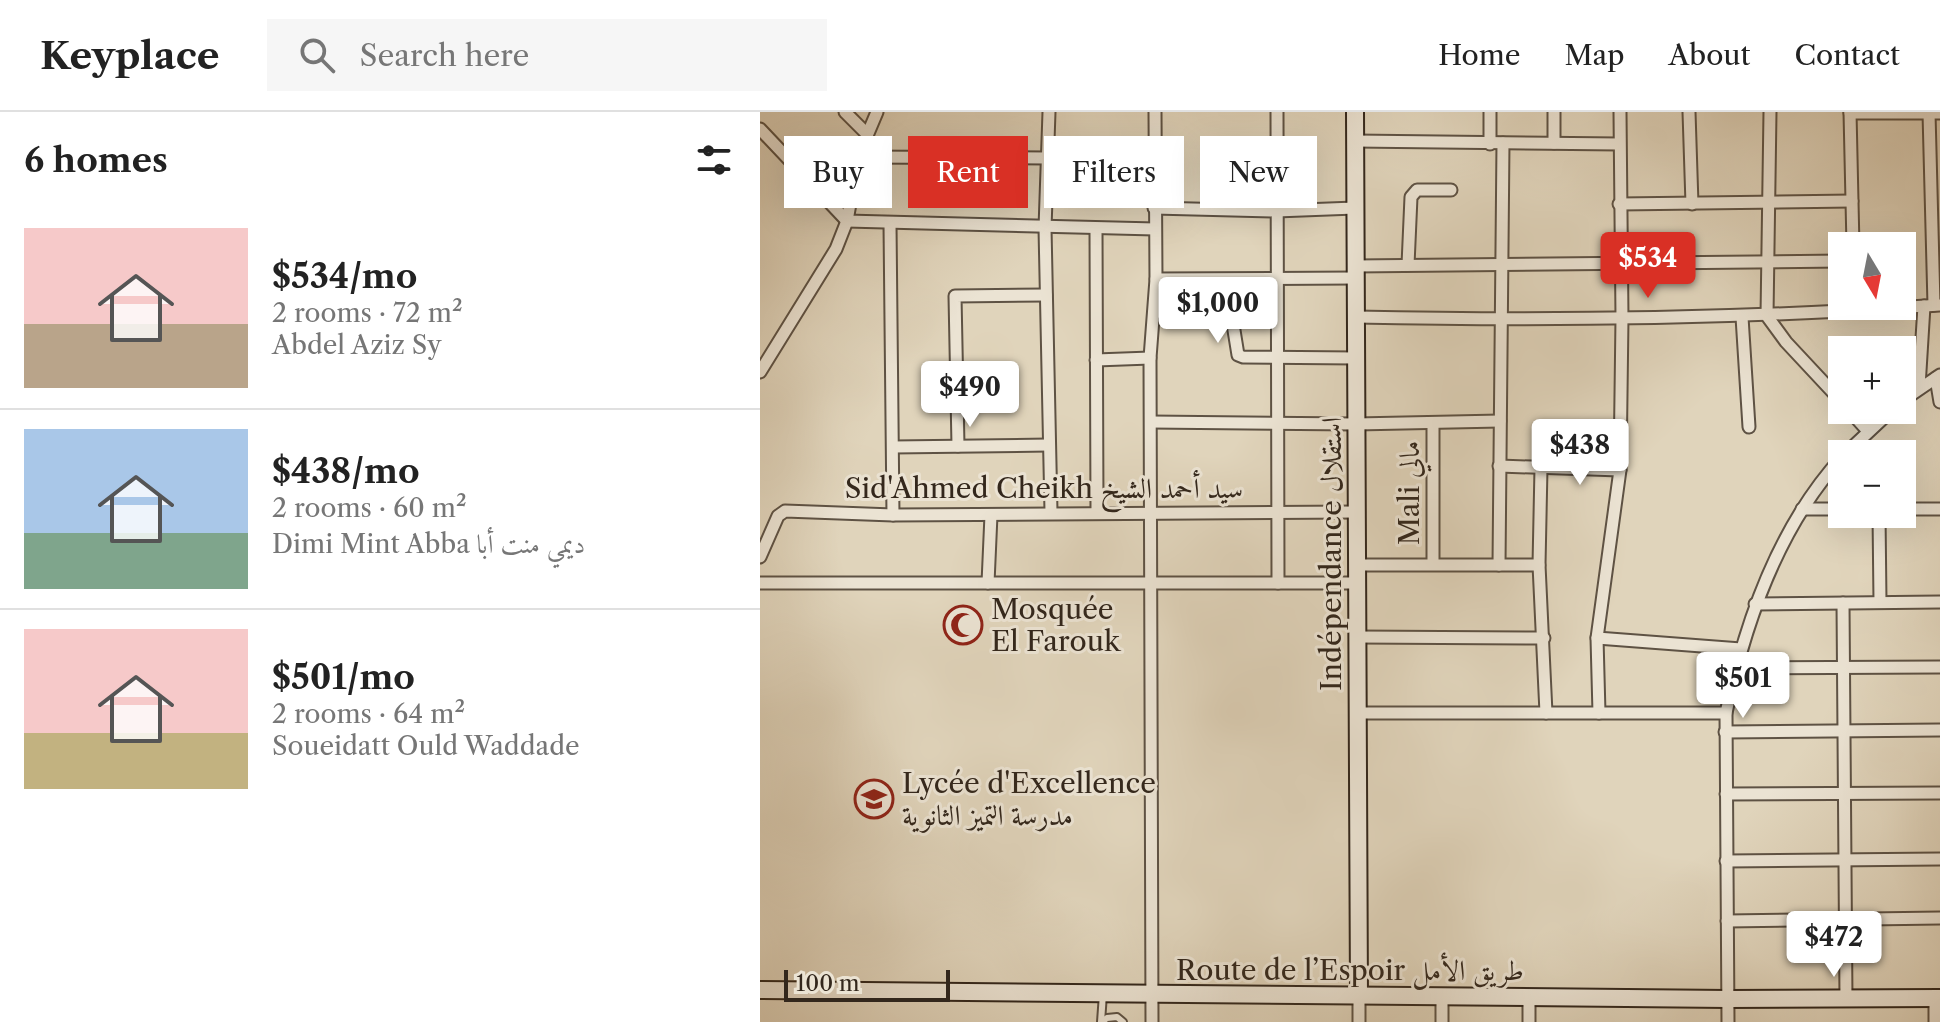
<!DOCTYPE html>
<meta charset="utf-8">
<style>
:root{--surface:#fff;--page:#f6f6f6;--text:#222;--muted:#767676;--line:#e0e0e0;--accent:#d93025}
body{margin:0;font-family:"Libre Caslon Text",Amiri,serif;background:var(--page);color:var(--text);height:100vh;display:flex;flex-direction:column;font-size:30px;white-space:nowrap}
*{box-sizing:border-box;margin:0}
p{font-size:26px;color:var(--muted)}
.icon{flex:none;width:44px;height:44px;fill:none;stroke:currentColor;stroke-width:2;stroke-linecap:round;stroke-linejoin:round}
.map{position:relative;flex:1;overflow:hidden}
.details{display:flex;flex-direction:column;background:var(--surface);width:760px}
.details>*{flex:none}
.hud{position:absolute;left:24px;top:24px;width:760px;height:72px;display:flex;gap:16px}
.needle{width:52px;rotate:170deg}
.fabs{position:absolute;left:1068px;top:120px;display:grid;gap:16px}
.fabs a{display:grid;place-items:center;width:88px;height:88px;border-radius:0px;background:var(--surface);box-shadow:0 8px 32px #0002;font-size:40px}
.scale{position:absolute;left:24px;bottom:20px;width:166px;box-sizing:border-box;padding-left:8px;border:4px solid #33271c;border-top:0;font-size:22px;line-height:28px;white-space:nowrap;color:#33271c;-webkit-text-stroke:6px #ebe3d3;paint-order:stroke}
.price{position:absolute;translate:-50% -68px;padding:0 18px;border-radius:8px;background:#fff;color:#222;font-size:26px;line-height:52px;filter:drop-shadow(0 2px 4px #0008)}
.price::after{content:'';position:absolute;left:50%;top:48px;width:24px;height:18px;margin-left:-12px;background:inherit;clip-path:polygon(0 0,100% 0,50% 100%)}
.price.on{background:var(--accent);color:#fff}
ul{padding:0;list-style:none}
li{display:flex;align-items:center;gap:24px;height:200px;padding:0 24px}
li+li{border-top:2px solid var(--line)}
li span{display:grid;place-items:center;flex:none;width:224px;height:160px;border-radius:0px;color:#555}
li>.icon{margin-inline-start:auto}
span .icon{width:96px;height:96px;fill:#fffc;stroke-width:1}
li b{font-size:34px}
h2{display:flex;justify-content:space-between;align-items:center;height:96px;padding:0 24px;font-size:34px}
.pill{padding:0 28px;border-radius:0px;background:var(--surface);box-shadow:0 8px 32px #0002;font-size:28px;line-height:72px}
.pill.on{background:var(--accent);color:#fff}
header{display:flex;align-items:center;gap:48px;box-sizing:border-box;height:112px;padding:0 40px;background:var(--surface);border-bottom:2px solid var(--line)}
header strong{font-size:38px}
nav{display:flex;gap:44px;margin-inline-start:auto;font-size:28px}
.search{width:560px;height:72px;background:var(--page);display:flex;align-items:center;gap:20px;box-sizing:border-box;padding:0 28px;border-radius:0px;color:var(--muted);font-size:30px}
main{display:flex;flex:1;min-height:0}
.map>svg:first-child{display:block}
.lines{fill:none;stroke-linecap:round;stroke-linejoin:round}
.lane-casing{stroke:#5e5244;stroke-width:10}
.street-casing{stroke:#5e5244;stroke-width:15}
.secondary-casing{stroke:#33271c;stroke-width:20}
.lane{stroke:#ebe3d3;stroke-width:6}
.street{stroke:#ebe3d3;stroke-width:11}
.secondary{stroke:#ebe3d3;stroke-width:16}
.labels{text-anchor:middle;stroke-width:6;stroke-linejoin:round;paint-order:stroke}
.street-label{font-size:28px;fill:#33271c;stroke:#ebe3d3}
.poi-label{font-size:28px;fill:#33271c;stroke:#ebe3d3;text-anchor:start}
</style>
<header>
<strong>Keyplace</strong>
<div class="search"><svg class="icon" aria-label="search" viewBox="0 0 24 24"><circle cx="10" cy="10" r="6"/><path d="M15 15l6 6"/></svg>Search here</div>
<nav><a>Home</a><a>Map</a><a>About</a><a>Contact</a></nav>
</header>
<main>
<section class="details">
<h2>6 homes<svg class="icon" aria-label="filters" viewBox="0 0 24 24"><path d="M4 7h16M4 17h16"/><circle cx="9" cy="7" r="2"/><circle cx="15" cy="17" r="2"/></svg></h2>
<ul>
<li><span style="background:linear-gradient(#f6c9c9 60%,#b9a48a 0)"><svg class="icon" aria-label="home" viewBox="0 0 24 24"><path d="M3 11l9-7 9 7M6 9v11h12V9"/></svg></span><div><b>$534/mo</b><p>2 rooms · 72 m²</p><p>Abdel Aziz Sy</p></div></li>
<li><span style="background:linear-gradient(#a9c7e8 65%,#7fa58c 0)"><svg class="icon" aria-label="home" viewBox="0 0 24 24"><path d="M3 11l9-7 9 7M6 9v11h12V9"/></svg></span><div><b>$438/mo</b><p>2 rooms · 60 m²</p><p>Dimi Mint Abba ديمي منت أبا</p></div></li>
<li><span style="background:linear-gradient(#f6c9c9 65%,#c2b280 0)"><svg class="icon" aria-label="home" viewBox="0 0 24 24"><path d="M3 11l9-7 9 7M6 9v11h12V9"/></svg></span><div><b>$501/mo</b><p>2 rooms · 64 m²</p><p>Soueidatt Ould Waddade</p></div></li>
</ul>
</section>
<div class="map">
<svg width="1180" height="910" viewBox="0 0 1180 910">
<rect width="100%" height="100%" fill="#e0d4bb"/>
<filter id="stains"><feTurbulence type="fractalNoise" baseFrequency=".0025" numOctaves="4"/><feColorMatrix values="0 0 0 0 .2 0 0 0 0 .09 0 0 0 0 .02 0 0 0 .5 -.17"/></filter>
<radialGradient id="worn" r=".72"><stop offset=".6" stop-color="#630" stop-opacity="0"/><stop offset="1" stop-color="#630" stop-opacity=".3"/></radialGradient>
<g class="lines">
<defs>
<g id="lane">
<path d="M341,910L343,882"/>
<path d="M342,910L347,906L357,905L363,910"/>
</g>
<g id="street">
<path d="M85,0L107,22"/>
<path d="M289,0L285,116L291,400"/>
<path d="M517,0L518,471"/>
<path d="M794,0V31"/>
<path d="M929,0L932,92"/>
<path d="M1010,0L1007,204L1026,230L1082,290"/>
<path d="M1090,0L1093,134"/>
<path d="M1090,1H1180"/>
<path d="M1169,1L1174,193"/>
<path d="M0,17L87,109L395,117"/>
<path d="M595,29L859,32"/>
<path d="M730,32V0"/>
<path d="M98,45L287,46"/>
<path d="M859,92L1092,89"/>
<path d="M394,96L516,99L595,96"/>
<path d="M130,112L133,403"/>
<path d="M336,117L337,400"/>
<path d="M648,153L651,85L657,78H691"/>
<path d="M595,154L1082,149"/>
<path d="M396,167L596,166"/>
<path d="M394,200L468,201L472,206L478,243L483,245L596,246"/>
<path d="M596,205C791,209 985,207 1180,193"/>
<path d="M982,205L989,315"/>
<path d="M336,248L390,246"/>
<path d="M0,260L76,137L87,109L98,45L117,0"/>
<path d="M1176,266L1180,290"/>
<path d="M1159,275L1164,194"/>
<path d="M1142,289L1180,263"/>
<path d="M1089,298L1107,318"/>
<path d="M391,310L596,312L740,309"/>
<path d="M673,311V452"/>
<path d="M198,334L195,184L286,183"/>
<path d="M133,335L289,333"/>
<path d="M1085,342L1132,298"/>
<path d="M739,354L860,358"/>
<path d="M781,356L779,453L786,601"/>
<path d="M1042,397H1082"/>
<path d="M1142,397H1180"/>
<path d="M1119,402L1120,490"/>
<path d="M0,445L18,404L25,399L133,403L597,400"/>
<path d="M597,453H779"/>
<path d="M739,453L743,31"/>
<path d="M0,471H597"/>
<path d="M228,471L231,403"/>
<path d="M1083,491L1086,887"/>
<path d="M995,492L1180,490"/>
<path d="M597,525L784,526"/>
<path d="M837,526L981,537"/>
<path d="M975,556L1180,555"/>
<path d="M598,601H966"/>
<path d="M839,601L837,526L860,358L862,206L860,0"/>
<path d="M965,620L1180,618"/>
<path d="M966,682L1180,681"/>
<path d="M966,749L1180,747"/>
<path d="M967,809L1180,806"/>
<path d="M599,884V910"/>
<path d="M682,884V910"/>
<path d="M769,885V910"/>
<path d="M1175,886V910"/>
<path d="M392,910L390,246L396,167L395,0"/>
<path d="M968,910L966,601C985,510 1018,415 1082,345"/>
</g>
<g id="secondary">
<path d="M595,0L599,884"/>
<path d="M0,878L968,887L1180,886"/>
</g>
</defs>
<use href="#lane" class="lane-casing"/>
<use href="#street" class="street-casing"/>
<use href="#secondary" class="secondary-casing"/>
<use href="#lane" class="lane"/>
<use href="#street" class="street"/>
<use href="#secondary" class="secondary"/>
</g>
<defs>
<symbol id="mosque-ring" viewBox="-11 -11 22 22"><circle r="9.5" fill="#ebe3d3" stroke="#8f2418" stroke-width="1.5"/><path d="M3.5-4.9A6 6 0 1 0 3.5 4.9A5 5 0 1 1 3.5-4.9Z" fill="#8f2418"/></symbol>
<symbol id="school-ring" viewBox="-11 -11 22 22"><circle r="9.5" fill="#ebe3d3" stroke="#8f2418" stroke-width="1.5"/><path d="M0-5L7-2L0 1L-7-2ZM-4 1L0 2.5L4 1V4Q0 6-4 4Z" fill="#8f2418"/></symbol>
</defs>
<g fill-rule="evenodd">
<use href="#mosque-ring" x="181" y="491" width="44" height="44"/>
<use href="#school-ring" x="92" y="665" width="44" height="44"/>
</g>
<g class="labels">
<g class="street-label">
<text x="284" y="386">Sid'Ahmed Cheikh سيد أحمد الشيخ</text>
<text transform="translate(649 381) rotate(-90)" y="10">Mali مالي</text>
<text transform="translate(571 442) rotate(-90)" y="10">Indépendance استقلال</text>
<text x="590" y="868">Route de l’Espoir طريق الأمل</text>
</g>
<g class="poi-label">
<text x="231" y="507">Mosquée<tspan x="231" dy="32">El Farouk</tspan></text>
<text x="142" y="681">Lycée d'Excellence<tspan x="142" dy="32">مدرسة التميز الثانوية</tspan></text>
</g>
</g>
<rect width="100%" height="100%" filter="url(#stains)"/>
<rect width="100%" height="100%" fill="url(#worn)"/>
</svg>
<div class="fabs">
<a><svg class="needle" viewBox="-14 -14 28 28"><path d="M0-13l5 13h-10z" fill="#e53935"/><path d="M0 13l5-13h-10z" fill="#767676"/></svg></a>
<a>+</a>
<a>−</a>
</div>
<div class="scale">100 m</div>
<b class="price on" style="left:888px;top:188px">$534</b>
<b class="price" style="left:458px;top:233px">$1,000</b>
<b class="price" style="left:210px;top:317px">$490</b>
<b class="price" style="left:820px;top:375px">$438</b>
<b class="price" style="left:983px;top:608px">$501</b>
<b class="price" style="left:1074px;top:867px">$472</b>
<div class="hud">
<a class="pill">Buy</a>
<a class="pill on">Rent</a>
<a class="pill">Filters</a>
<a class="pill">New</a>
</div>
</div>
</main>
